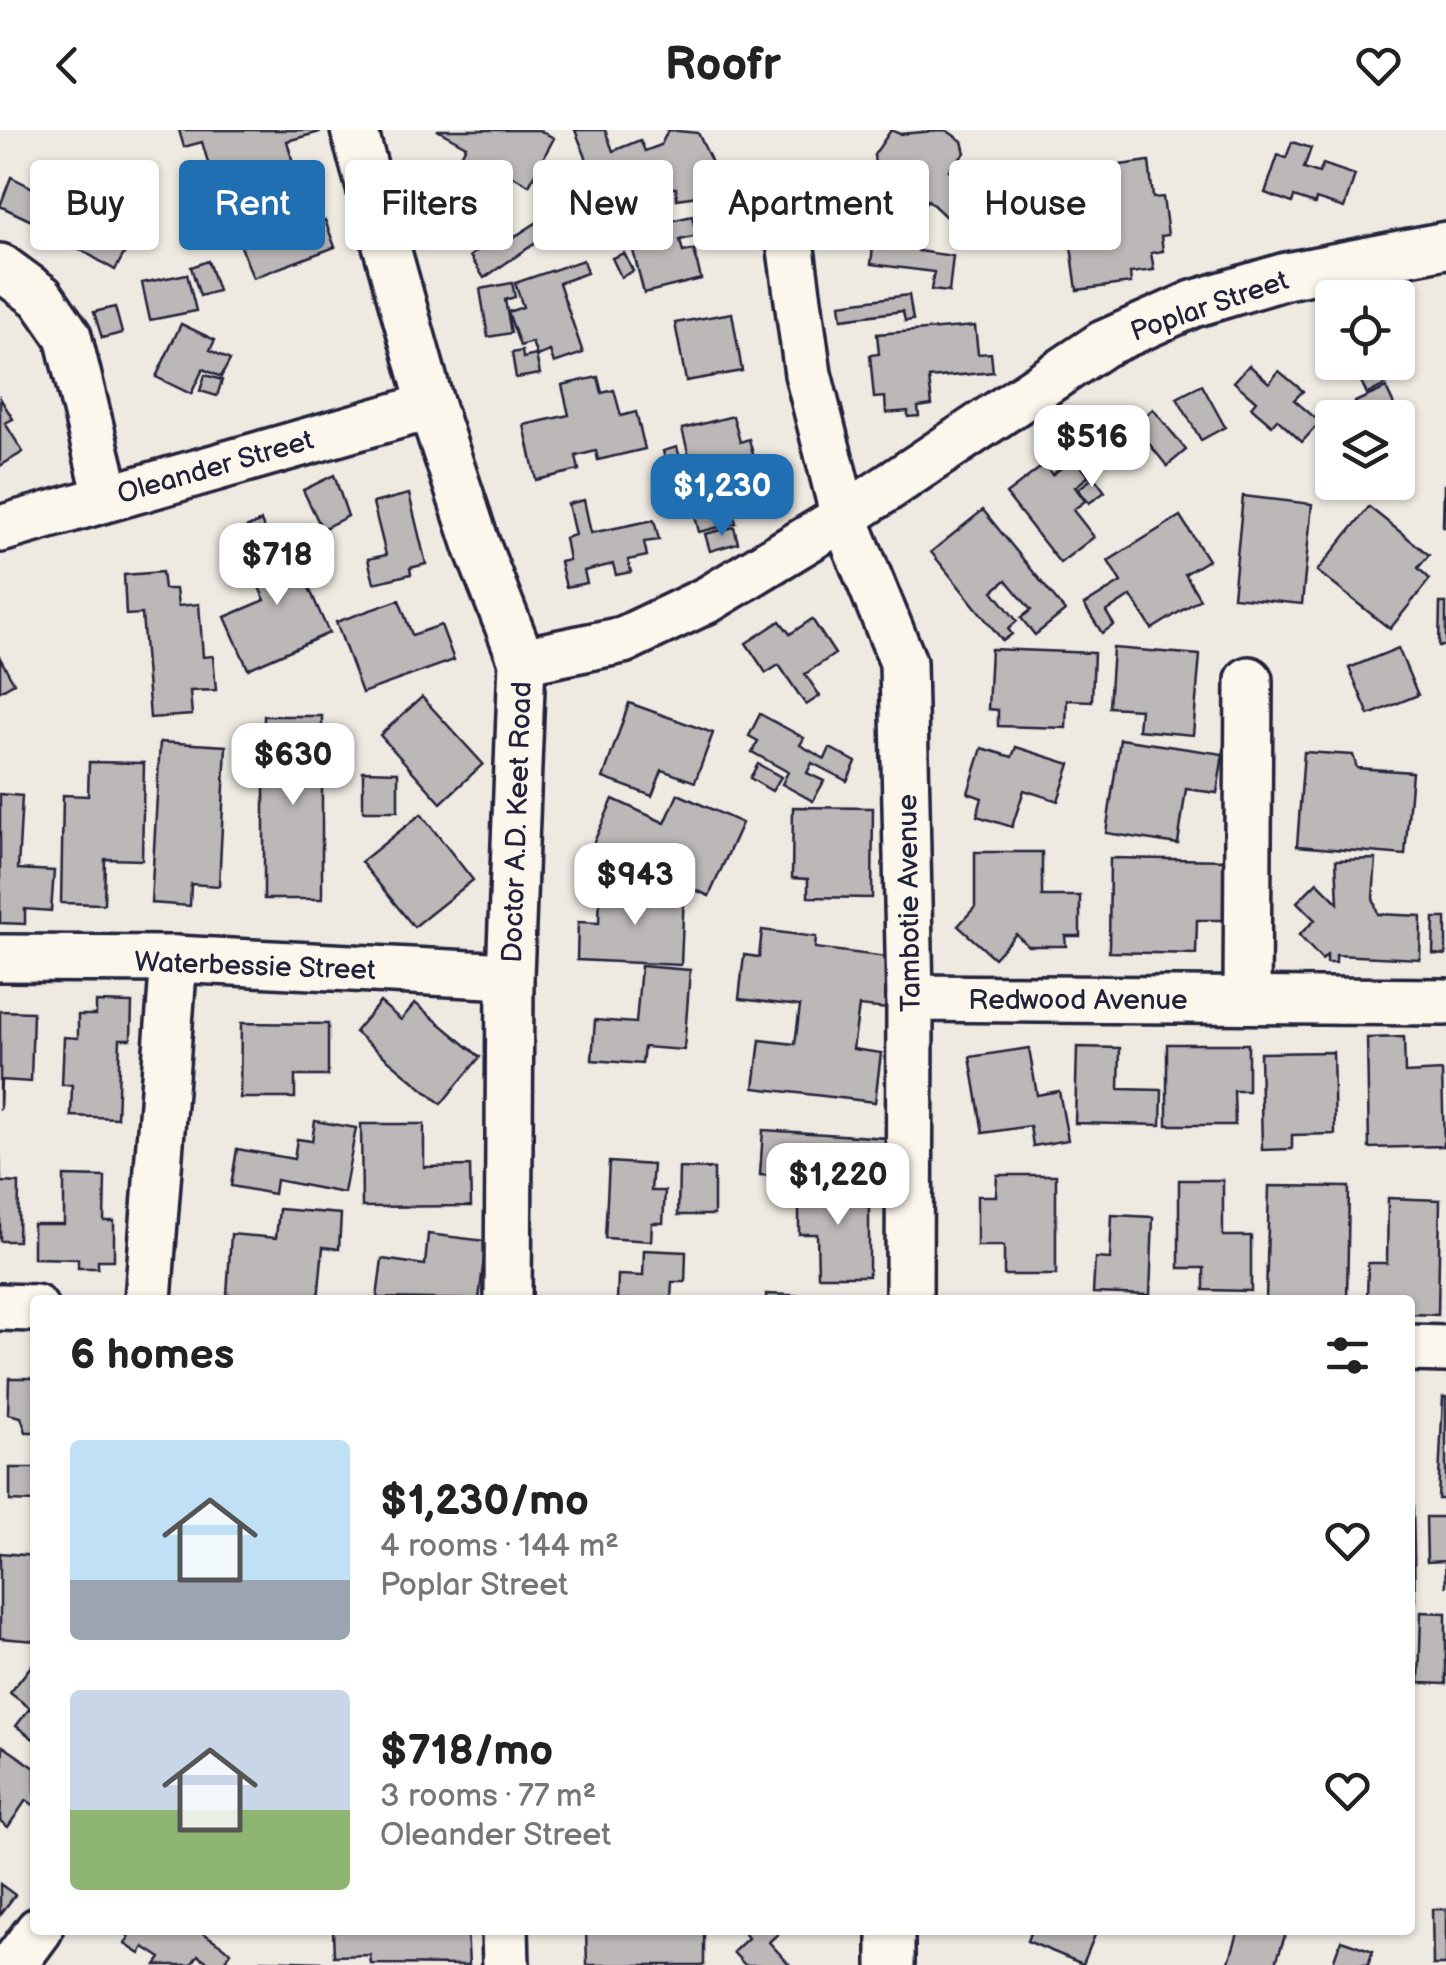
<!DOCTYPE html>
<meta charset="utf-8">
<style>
:root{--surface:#fff;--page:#f2f2f2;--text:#222;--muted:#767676;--accent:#1f6fb2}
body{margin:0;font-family:"Balsamiq Sans",sans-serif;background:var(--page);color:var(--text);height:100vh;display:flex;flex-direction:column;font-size:38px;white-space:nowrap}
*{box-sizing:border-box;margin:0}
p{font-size:32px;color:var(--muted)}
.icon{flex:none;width:55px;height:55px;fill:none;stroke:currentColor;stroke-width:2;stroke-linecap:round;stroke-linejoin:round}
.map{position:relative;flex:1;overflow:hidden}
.sheet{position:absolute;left:30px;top:1165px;width:1385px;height:640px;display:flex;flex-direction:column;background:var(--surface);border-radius:10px;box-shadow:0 2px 8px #0004}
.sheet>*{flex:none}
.banner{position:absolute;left:30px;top:30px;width:1388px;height:90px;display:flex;gap:20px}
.controls{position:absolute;left:1315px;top:150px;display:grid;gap:20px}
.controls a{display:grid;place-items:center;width:100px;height:100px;border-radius:10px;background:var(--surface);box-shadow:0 2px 8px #0004;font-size:50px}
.price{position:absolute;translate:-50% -85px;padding:0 22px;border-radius:20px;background:#fff;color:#222;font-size:32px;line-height:65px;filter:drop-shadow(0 2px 5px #0008)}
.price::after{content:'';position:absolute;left:50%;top:60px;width:30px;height:22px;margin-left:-15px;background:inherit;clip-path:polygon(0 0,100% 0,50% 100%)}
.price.selected{background:var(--accent);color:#fff}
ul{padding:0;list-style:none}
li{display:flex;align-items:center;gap:30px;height:250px;padding:0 40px}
li span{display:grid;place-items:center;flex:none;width:280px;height:200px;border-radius:10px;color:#555}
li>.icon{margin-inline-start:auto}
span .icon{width:120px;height:120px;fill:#fffc;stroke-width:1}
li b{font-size:42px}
h2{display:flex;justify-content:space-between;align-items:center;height:120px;padding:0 40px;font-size:42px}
.pill{padding:0 35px;border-radius:10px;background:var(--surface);box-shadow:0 2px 8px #0004;font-size:35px;line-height:90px}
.pill.selected{background:var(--accent);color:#fff}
header{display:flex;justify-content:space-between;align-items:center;height:130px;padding:0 40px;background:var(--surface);font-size:45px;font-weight:800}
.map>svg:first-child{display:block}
.building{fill:#bcb8b8;stroke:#22223b;stroke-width:2.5}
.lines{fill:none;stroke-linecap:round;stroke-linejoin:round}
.minor-casing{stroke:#22223b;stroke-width:52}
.minor{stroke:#fbf7ec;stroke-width:45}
.labels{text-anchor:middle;stroke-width:8;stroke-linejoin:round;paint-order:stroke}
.street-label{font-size:28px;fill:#22223b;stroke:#fbf7ec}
</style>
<header><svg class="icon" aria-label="back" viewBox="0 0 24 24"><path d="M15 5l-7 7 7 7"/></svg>Roofr<svg class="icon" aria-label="heart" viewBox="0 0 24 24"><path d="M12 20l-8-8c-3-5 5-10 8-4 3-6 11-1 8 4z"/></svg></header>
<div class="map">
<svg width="1446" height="1835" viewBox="0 0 1446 1835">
<rect width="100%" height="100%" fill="#eeeae2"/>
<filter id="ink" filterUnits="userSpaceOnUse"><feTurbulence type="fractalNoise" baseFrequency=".01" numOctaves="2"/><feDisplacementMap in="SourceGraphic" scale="20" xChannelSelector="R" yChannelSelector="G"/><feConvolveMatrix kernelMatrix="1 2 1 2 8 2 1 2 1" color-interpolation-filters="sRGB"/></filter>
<g filter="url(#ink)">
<g class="building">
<path d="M179,0H320V2L287,11L296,44L249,57L244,37L212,46L202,12L184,17Z"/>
<path d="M437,0H539L554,8L529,55L513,46L505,60L456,34L466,16Z"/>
<path d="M575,0H605L613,21L640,10L645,21L661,15L668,0L698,3L713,35L697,66L677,69L676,58L636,63L638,45L611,51L621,91L595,97L581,39L587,30Z"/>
<path d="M891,0L900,4L946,0L962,11L965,23L949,40L953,44L999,30L1005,61L978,66L977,75L947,88L928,70L918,81L921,93L854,105L845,56L867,52L864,37L875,35L874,25Z"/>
<path d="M1292,12L1311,18L1304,38L1319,43L1323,34L1355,45L1344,78L1316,69L1315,74L1294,67L1292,73L1265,63L1278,25L1286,28Z"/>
<path d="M1149,31L1153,68L1163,67L1168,105L1161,106L1163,121L1151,123L1154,140L1130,143L1131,153L1077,160L1065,72L1081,70L1077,41Z"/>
<path d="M51,36L82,51L57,103L0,76L11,47L39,61Z"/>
<path d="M462,50L469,86L438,92L431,56Z"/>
<path d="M116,51L153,72L115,140L78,118Z"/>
<path d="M271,63L287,104L325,90L335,117L253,148L227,79Z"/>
<path d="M501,70L508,80L500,85L514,107L550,84L559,97L484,148L470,126L486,115L469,90Z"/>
<path d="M692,86L697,106L680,110L683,122L694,120L701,149L644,163L628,101Z"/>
<path d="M886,101L919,105L918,121L953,126L949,162L931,160L934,142L871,134L873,117L884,119Z"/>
<path d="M624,123L633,141L621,147L612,128Z"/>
<path d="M583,130L587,143L559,153L583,223L554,233L550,221L537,226L532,212L520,216L508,182L523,177L515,153Z"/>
<path d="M208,131L218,161L200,166L191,137Z"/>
<path d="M187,144L196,181L150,190L142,153Z"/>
<path d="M512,153L515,167L505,170L511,203L488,207L480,159Z"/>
<path d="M909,165L913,190L905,191L903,181L842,189L840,174Z"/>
<path d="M115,177L122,203L102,208L94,182Z"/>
<path d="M732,183L742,241L686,251L675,193Z"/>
<path d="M181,194L215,210L210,220L230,230L221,247L203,239L191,264L156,247Z"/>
<path d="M975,196L978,224L991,223L993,242L929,248L932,275L918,277L919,286L908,287V281L886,283L885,267L874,268L870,225L879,224L877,204Z"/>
<path d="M522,221L523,228L536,225L540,244L516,248L512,223Z"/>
<path d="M1352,232H1387L1395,250L1367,264Z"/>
<path d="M1249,235L1269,253L1279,241L1303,261L1294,270L1320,292L1302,312L1277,289L1272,295L1251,277L1256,271L1234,252Z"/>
<path d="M205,245L222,250L217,266L200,261Z"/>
<path d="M598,247L602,263L614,260L621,286L636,282L645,319L598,330L596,321L576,326L579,340L536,350L524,295L569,285L562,255Z"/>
<path d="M1202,255L1225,297L1201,310L1177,268Z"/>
<path d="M1386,258L1401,290L1362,288L1355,272Z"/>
<path d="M0,268L13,289L5,293L23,322L0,336Z"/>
<path d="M1153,279L1186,320L1167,336L1134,295Z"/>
<path d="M733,286L740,312L749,309L766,374L733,383L736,393L699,402L691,370L676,374L671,357L690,352L684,331L690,330L682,299Z"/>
<path d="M677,317L682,336L668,340L663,321Z"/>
<path d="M1074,328L1089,346L1075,357L1085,371L1073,380L1094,407L1060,433L1006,364L1045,334L1052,345Z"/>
<path d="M334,345L348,386L322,399L303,360Z"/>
<path d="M1094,347L1105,362L1089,373L1078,359Z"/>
<path d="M1444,355H1446V397H1443Z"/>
<path d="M409,364L426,434L410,438L411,444L374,453L368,429L386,425L373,373Z"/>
<path d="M1243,366L1312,374L1302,474L1233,467Z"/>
<path d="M584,370L591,403L654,390L659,410L644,412L647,426L628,430L631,442L616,445L613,434L584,441L587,453L566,457L560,432L569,430L565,408L575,405L568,374Z"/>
<path d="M1369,377L1429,425L1418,438L1430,449L1390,499L1317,441Z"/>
<path d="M983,380L1065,481L1035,505L1021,488L1031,480L1006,450L993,461L1017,491L1008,499L1012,504L1003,511L931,422Z"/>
<path d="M1180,386L1208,430L1185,444L1200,469L1152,499L1131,466L1106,482L1114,495L1102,503L1084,475L1121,452L1108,431Z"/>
<path d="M261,391L270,412L244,423L235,403Z"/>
<path d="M734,397L738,413L710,421L705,404Z"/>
<path d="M287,408L329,503L248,539L225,487L265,470L245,427Z"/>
<path d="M162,442L164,459H176L178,476L199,474L203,527L213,526L216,560L190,561L192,585L150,588L142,484L126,485L124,445Z"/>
<path d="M399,470L412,505L441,495L454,530L362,563L336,492Z"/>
<path d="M1440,473H1446V516H1439Z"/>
<path d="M812,489L835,524L805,544L820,566L806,575L779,535L766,543L746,513L780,491L790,504Z"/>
<path d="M1113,518L1200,525L1193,605L1138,600L1140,579L1109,577Z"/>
<path d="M1398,518L1418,565L1369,585L1349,538Z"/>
<path d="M991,519L1094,523L1092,571L1067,570L1066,598L998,596V580L988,579Z"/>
<path d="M0,528L14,553L0,561Z"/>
<path d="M422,567L483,634L441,673L380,605Z"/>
<path d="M629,573L713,603L695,652L662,640L652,666L603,648Z"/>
<path d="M760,584L804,608L800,615L825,629L830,618L856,632L847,651L812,633L807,643L824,651L813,671L782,654L788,642L752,622L758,611L749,606Z"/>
<rect x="264" y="586" width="58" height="183"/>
<path d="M1120,609L1223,624L1217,663L1186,659L1178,714L1106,703Z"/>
<path d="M160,612L226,616L219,756L191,754L190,776L151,773Z"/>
<path d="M1016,617L1070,634L1058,671L1024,660L1012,697L977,686L982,668L968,663L982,618L1012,627Z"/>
<path d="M1304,622L1353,625L1357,638L1412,642L1405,725L1297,716Z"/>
<path d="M89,632L144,633L142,730L105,729L104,774L61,773L63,665L88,666Z"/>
<path d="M758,634L781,647L772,661L750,648Z"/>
<path d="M363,641L398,642V681H363Z"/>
<path d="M0,664L22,666L18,739L54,741L51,781L25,779V794L0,793Z"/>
<path d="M678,664L742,693L709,766L593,714L613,669L665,693Z"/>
<path d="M793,677L873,678L872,768L808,767V749L792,748Z"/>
<path d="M421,684L473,750L414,797L361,732Z"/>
<path d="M975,722H1042V766H1080V806H1065L1066,816H1028L1016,804L994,828L958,796L975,777Z"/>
<path d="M1110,728L1231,730L1230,790H1197L1196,824L1109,822Z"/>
<path d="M1376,729L1373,768L1378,784L1421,786L1420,829L1336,825V833H1327V825L1322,830L1299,805L1315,790L1297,772L1317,752L1338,773L1336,730Z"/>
<path d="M600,759L684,762L681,835L577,830L578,792L599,793Z"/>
<path d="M1434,788H1446V825L1433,824Z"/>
<path d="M762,800L816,807L815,818L903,829L897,880L859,876L853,919L881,923L875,972L754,958L760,910L795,914L800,876L739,869L744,825L759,827Z"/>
<path d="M641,836L690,840L684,920L644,917L642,934L592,930L595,890L636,893Z"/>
<path d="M96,872L132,873L131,909H120L117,988L71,986L72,955H62L64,907L78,908V885H96Z"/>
<path d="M380,872L401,890L415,873L480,927L441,974L355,902Z"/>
<path d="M0,881L33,882L31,952L1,950L0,980Z"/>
<path d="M241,893L328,894V946H295V968H240Z"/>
<path d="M1404,907L1405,943L1442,941L1444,1016L1369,1018L1367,908Z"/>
<path d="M1167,914H1248V961H1234L1235,995H1167Z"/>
<path d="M1077,917L1120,918L1119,959L1162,960L1161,995L1075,993Z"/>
<path d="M1029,918L1037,965L1059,961L1068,1010L1033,1016L1030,996L983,1003L970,927Z"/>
<path d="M1333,922L1335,1004L1292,1005V1019L1262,1020L1260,923Z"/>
<path d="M315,991L356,998L344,1063L276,1050L274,1064L231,1056L237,1019L294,1029L297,1009L312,1011Z"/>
<path d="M361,994H424V1037L470,1036L471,1076L362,1077Z"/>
<path d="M763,1000L887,1008L884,1053L760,1045Z"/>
<path d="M0,1026L1,1052L19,1053L18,1111H0Z"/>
<path d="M609,1032L653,1035L651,1061H665L663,1093H652L651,1111L605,1108Z"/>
<path d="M679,1038L714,1039V1085H678Z"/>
<path d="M997,1045H1056V1145H1004V1116H977V1066H996Z"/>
<path d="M64,1046L105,1047L104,1091H114V1130H98V1138H78V1129L33,1128V1094H64Z"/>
<path d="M1179,1050H1223V1106H1251V1161L1204,1160V1138H1179Z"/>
<path d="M869,1056V1146H818L817,1104H799V1057Z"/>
<path d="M1269,1056L1349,1057L1347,1170H1266Z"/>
<path d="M1388,1068L1440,1070L1438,1185L1410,1184V1170H1367L1368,1133H1387Z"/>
<path d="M279,1079L341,1084L339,1119L323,1117L318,1170L227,1165L231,1104L276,1108Z"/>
<path d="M1112,1085L1153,1087L1150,1165L1093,1163L1095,1128L1110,1129Z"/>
<path d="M428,1104L486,1111L479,1170L377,1168L382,1129L425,1135Z"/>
<path d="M644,1120L686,1122L685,1152H672L671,1170H617L618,1145L643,1146Z"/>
<path d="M766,1164L835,1167V1170H766Z"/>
<path d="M9,1248H35V1302H26L21,1287L8,1284Z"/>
<path d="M1443,1267H1446V1369H1438Z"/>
<path d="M10,1338H35V1372L10,1371Z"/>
<path d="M1410,1376H1413L1415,1470H1410Z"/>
<path d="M1426,1387H1446V1457L1445,1431L1427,1432Z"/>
<path d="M0,1423L35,1426V1511L0,1508Z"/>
<path d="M1421,1482L1446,1483V1554L1419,1553Z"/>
<path d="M35,1531V1610L16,1596L30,1578L10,1563Z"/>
<path d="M3,1616L35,1638V1676L26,1670L8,1697L0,1691Z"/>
<path d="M0,1754L15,1765L0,1785Z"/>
<path d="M1432,1779H1446V1835H1433Z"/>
<path d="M123,1800H199L231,1822L222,1835H212L198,1825L191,1835H156L161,1828L144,1817L140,1824L125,1814L129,1807Z"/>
<path d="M333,1800H467L469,1835L371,1834L370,1825L334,1826Z"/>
<path d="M586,1800H704V1835H587Z"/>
<path d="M742,1800H782L769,1812L790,1835H745L733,1822L748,1808Z"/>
<path d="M1031,1800H1097L1083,1834L1027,1811Z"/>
<path d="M1239,1800H1287L1275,1835H1228Z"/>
<path d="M1341,1810L1373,1821L1368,1835H1332Z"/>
<path d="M261,1830L321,1832V1835H258Z"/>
</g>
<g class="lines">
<defs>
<g id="minor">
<path d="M354,0L431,276L477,416L522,531L510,846L508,1170"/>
<path d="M785,75L808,244L844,387L903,532L910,868L909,1170"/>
<path d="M0,137L41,167L68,206L107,366"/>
<path d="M0,399L431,276"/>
<path d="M522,531L623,510L709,469L844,387L1103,214L1193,174L1286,146L1446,115"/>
<path d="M0,828L174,829L510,846"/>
<path d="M910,868L1446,872"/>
<path d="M1247,869L1249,550"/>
<path d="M148,1170L174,829"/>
<path d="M0,1177L35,1178"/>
<path d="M1410,1218L1446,1219"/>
<path d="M505,1800L506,1835"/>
<path d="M13,1835L39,1800"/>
<path d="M891,1835V1800"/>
</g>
</defs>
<use href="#minor" class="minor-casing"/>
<use href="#minor" class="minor"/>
</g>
</g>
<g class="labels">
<g class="street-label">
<text transform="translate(1209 175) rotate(-19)" y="10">Poplar Street</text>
<text transform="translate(215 336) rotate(-16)" y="10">Oleander Street</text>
<text transform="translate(516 692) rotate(-88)" y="10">Doctor A.D. Keet Road</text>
<text transform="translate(908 773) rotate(-91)" y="10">Tambotie Avenue</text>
<text transform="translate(255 835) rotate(2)" y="10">Waterbessie Street</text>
<text x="1078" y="879">Redwood Avenue</text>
</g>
</g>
</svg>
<div class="controls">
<a><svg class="icon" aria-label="locate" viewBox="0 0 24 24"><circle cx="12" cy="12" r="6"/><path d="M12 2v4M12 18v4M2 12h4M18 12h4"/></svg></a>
<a><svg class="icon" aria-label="layers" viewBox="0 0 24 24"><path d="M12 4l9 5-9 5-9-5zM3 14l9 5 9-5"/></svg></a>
</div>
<b class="price" style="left:1092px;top:360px">$516</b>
<b class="price selected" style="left:722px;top:409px">$1,230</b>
<b class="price" style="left:277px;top:478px">$718</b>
<b class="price" style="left:293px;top:678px">$630</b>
<b class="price" style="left:635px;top:798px">$943</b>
<b class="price" style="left:838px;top:1098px">$1,220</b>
<div class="banner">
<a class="pill">Buy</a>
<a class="pill selected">Rent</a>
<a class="pill">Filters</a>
<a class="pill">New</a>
<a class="pill">Apartment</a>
<a class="pill">House</a>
</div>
<section class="sheet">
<h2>6 homes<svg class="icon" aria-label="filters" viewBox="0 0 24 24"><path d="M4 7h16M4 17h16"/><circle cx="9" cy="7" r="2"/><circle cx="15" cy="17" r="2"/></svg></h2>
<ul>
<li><span style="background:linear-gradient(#bfe0f5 70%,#9aa5b1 0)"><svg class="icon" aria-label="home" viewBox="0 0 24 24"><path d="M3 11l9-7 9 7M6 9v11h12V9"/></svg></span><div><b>$1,230/mo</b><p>4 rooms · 144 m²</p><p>Poplar Street</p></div><svg class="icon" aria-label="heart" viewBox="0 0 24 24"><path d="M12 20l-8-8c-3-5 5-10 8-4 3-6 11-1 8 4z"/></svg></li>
<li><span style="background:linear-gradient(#c9d6e8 60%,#8fb573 0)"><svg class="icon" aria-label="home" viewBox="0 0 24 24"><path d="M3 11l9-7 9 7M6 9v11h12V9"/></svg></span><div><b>$718/mo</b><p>3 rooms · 77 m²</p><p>Oleander Street</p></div><svg class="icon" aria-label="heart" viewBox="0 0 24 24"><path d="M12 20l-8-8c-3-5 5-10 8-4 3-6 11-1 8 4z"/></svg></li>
</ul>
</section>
</div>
